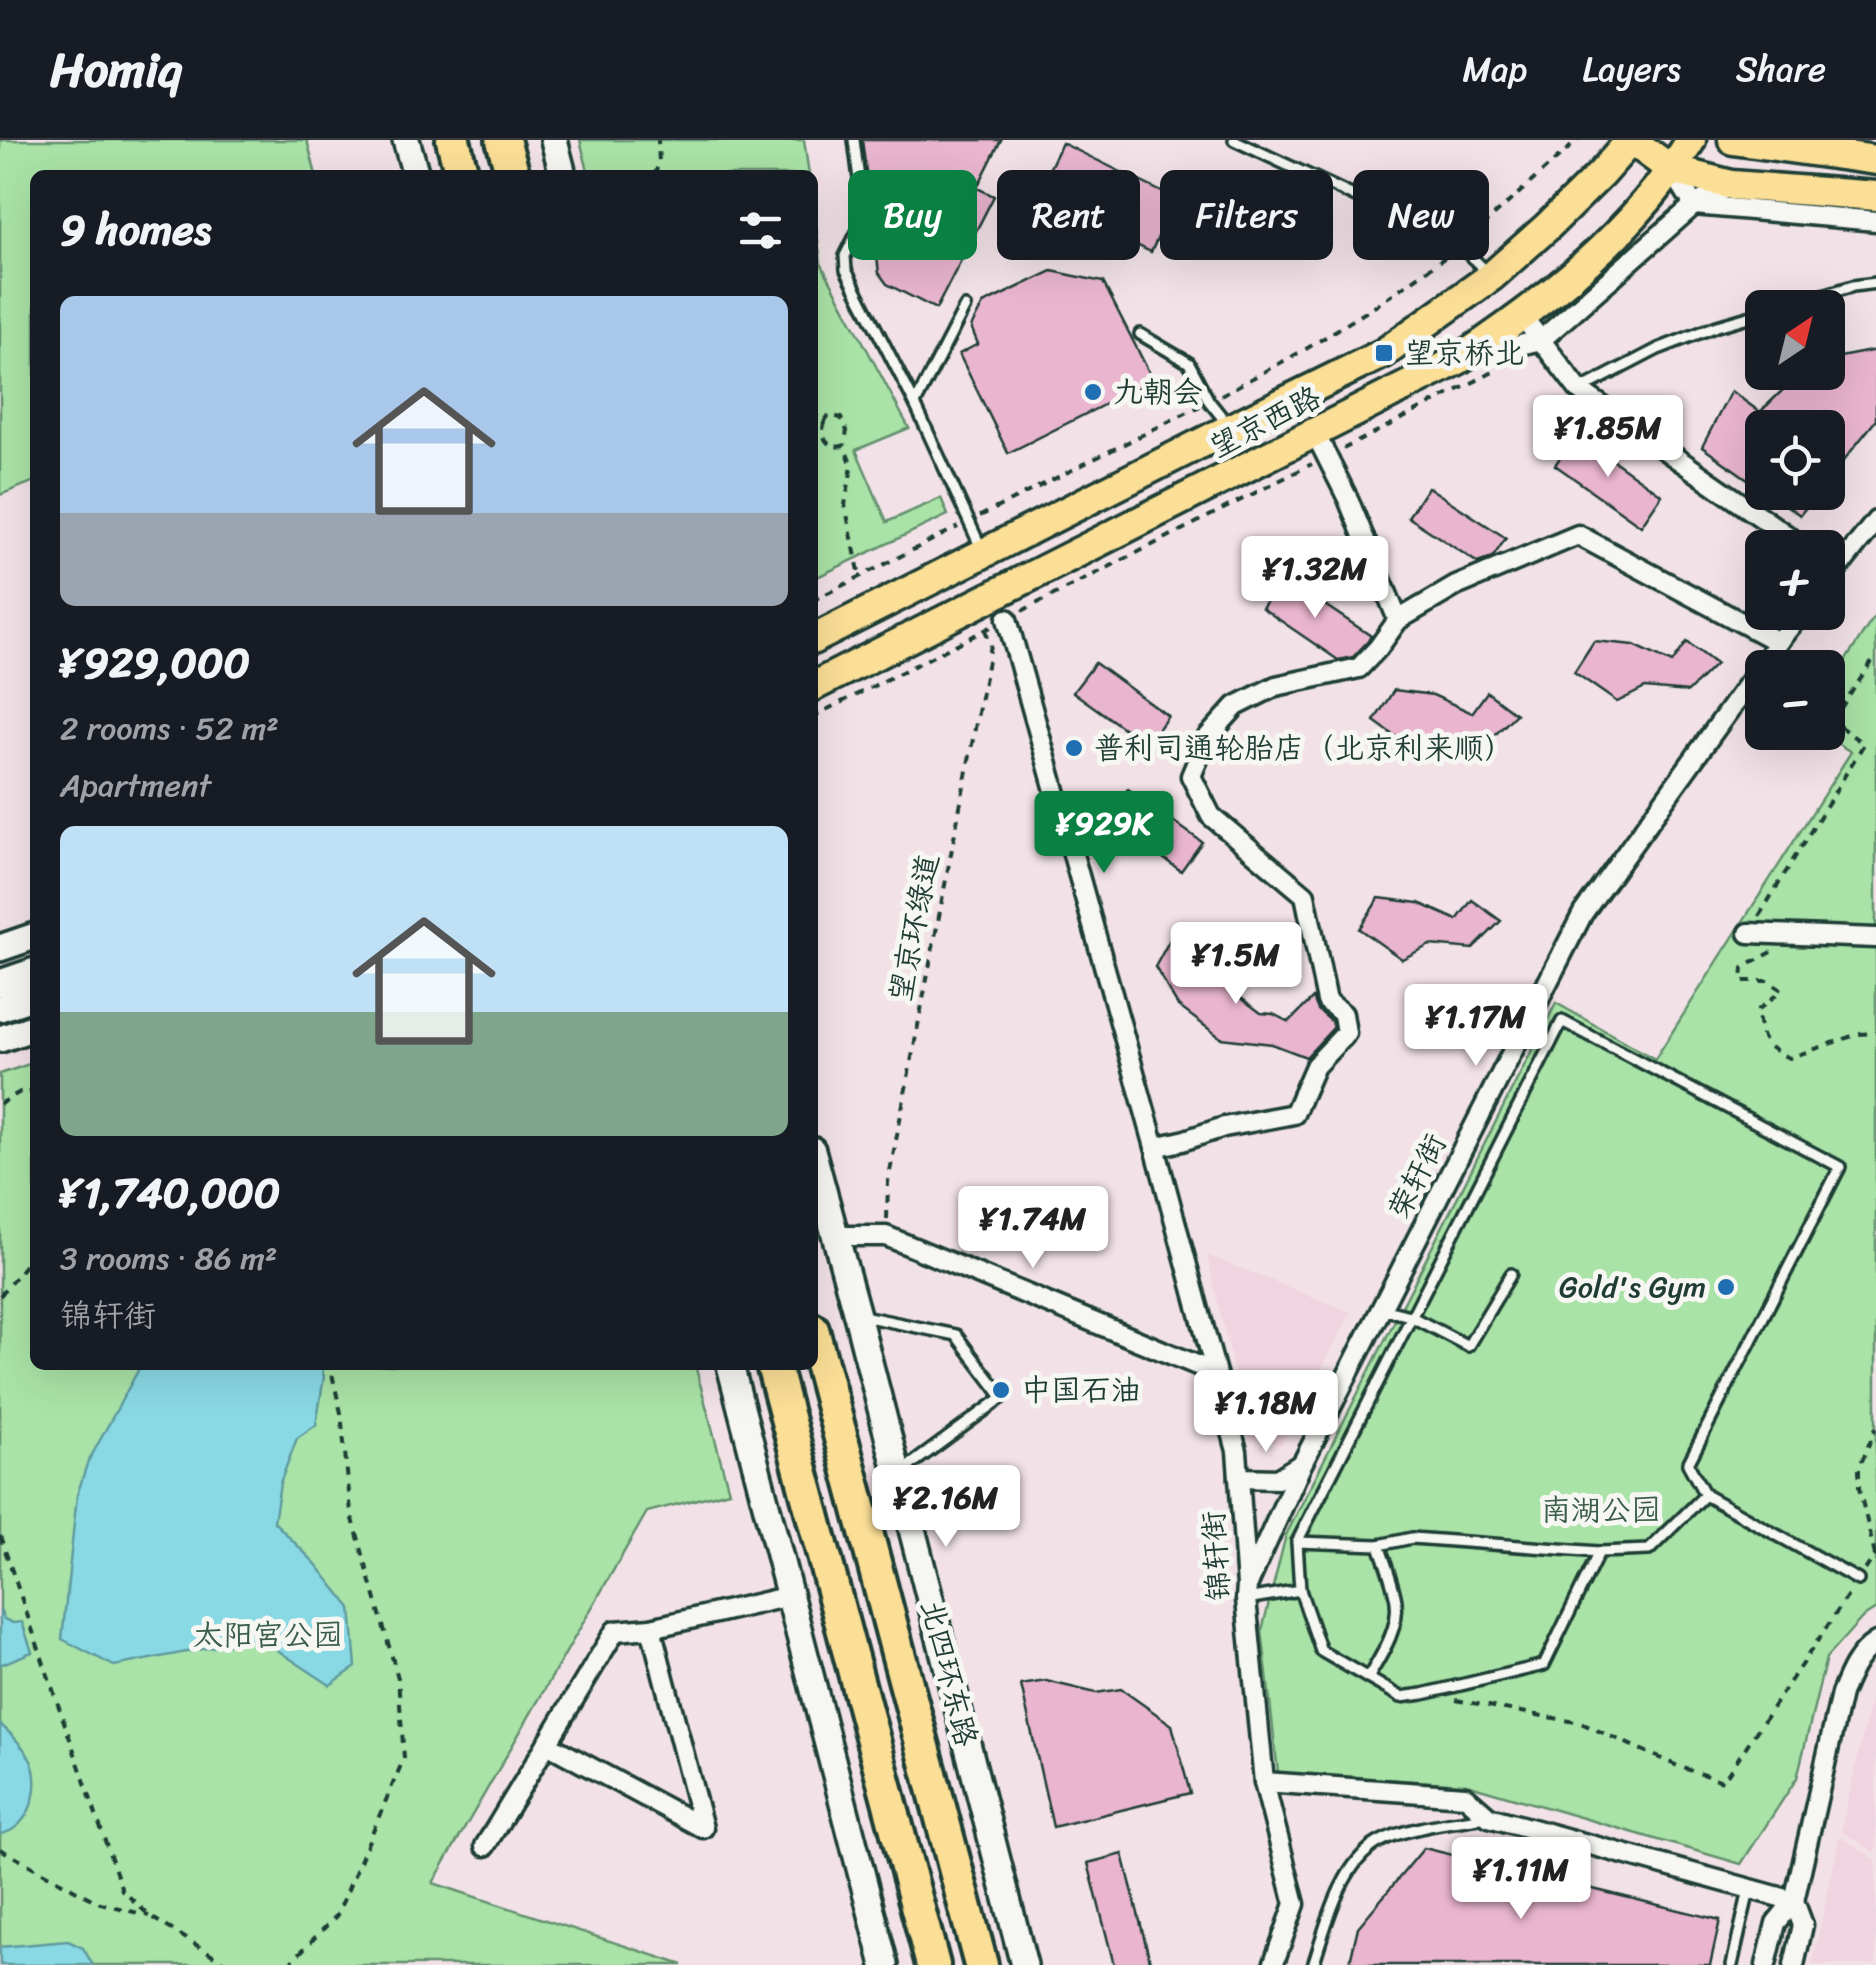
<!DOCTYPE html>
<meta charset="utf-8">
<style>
:root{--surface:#171b24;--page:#20242c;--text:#f1f3f6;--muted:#9ea1a6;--line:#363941;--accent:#0b8043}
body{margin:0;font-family:Sriracha,"LXGW WenKai TC",sans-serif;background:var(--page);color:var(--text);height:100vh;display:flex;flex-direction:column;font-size:38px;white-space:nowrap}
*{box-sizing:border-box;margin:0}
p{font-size:32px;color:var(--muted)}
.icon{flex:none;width:55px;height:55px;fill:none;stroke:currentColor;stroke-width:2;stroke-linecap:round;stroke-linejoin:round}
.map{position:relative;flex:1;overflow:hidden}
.side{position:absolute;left:30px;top:30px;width:788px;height:1200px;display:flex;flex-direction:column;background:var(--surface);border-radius:15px;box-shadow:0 10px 40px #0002}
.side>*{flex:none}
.top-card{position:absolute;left:848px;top:30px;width:878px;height:90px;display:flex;gap:20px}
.needle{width:65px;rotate:35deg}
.controls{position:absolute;left:1745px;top:150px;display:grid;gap:20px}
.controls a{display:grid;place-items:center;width:100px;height:100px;border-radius:15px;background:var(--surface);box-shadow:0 10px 40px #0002;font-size:50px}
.price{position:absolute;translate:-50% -85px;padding:0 22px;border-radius:10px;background:#fff;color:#222;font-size:32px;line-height:65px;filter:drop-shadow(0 2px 5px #0008)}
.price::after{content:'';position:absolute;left:50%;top:60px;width:30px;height:22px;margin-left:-15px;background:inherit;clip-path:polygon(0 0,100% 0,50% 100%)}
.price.current{background:var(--accent);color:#fff}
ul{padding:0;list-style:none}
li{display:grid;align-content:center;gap:20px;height:530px;padding:0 30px}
li span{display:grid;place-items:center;height:310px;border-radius:15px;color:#555}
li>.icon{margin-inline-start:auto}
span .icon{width:180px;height:180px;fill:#fffc;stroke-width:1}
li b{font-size:42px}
h2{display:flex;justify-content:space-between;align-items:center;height:120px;padding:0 30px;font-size:42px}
.chip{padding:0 35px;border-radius:15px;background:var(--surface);box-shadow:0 10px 40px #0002;font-size:35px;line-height:90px}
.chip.current{background:var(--accent);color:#fff}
header{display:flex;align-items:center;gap:60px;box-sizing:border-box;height:140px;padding:0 50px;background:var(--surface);border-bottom:2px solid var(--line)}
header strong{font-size:48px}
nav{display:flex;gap:55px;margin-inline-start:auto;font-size:35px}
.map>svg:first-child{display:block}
.built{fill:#f0d4e0}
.green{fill:#a9e3a7;stroke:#64906e;stroke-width:2.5}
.water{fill:#89d9e5;stroke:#5f9b9e;stroke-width:2.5}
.building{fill:#eab5cf;stroke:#1f3d34;stroke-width:2.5}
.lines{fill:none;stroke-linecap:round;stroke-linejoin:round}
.lane-casing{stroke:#1f3d34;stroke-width:16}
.street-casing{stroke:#1f3d34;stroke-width:25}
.secondary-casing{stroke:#1f3d34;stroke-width:32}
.primary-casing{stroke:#1f3d34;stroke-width:35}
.highway-casing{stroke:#1f3d34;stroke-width:40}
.path{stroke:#1f3d34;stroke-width:4;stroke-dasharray:8 8;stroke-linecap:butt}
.lane{stroke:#f6f6f2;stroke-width:9}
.street{stroke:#f6f6f2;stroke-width:18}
.secondary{stroke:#f6f6f2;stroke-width:25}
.primary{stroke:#fbdf96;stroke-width:28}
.highway{stroke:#fbdf96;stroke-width:32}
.poi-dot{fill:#1f6fb2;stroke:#f6f6f2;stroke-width:4}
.labels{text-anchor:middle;stroke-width:10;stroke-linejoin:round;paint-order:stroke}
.poi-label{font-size:30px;fill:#1f3d34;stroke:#f6f6f2;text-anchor:start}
.street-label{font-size:30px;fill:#1f3d34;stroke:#f6f6f2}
.park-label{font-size:30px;fill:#3b5e4b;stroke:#f6f6f2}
</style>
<header>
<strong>Homiq</strong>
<nav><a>Map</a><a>Layers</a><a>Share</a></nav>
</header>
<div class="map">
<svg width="1876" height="1825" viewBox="0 0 1876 1825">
<rect width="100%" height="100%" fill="#f2e2e8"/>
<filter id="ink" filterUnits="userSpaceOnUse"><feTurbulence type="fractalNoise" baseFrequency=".01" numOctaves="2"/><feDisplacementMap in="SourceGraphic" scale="20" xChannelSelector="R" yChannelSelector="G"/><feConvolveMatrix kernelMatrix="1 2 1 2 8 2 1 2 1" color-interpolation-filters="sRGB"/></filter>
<g filter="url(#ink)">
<g class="built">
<path d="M1207,1115L1351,1172L1282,1304L1250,1299Z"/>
<path d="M1876,1535V1713L1841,1691Z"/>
<path d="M1840,1696L1876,1720V1825H1812Z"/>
</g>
<g class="green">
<path d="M0,0H307L316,35H35V341L0,355Z"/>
<path d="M580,0H804L809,35H589Z"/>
<path d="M813,63L821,123L909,288L856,310L887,382L941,358L948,375L813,439Z"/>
<path d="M1876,474V1469L1862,1478L1826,1518L1797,1638L1741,1724L1466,1644L1278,1633L1262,1490L1286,1395L1556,863L1655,919L1851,612L1821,593L1828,592V547Z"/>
<path d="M35,922V1225H695L729,1351L647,1372L433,1743L683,1825H0V934Z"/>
</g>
<g class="water">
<path d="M141,1225H321L324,1237L316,1285L297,1298L280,1343L274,1382L315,1423L351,1468L356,1527L330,1545L259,1498L114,1526L62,1499L77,1355L87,1324Z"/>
<path d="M0,1470L4,1479L13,1483L22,1482L32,1512L0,1525Z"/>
<path d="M0,1584C11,1594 25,1607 31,1621C43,1647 29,1690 0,1694Z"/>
<path d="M68,1801L83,1808L93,1825H0V1807Z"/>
</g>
<g class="building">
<path d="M862,0H1001L977,48L994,56L936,169L887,144L879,133Z"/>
<path d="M1062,3L1176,59L1151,112L1036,56Z"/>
<path d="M1052,131L1103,142L1153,240L1008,313L959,214L978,204L971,187L983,164Z"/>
<path d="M1876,210V280L1828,340V288H1762V349L1702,307L1731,251L1760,272L1789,244L1810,232H1828V223L1840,217Z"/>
<path d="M1576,294L1662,355L1641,386L1555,325Z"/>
<path d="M1428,347L1506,398L1493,417L1478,423L1408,377Z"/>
<path d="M1767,352H1818L1800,375Z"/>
<path d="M1283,437L1371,496L1368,501L1353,517L1338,520L1262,468Z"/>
<path d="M1594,501L1634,505L1672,523L1687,502L1716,524L1688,552L1645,548L1617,562L1574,532Z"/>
<path d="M1095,523L1168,576L1147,605L1073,552Z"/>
<path d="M1394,550L1433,555L1472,573L1487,552L1516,574L1488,602L1445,597L1417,612L1374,581Z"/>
<path d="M1128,649L1202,702L1181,731L1107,678Z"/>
<path d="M1379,758L1419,763L1457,780L1472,760L1501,781L1473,809L1430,805L1402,819L1359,789Z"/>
<path d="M1173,794L1201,828L1261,873L1273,874L1289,882L1313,858L1318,870L1331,881L1333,888L1306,917L1272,904L1221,898L1178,866L1155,827Z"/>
<path d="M1046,1541L1096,1553L1121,1549L1172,1585L1190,1653L1053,1687L1021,1545Z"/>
<path d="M1424,1708L1720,1780L1710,1825H1349L1358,1787Z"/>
<path d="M1123,1714L1151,1825H1114L1088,1723Z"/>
</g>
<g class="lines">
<defs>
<g id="lane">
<path d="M854,0L864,78L845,116L846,130L915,264L982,410"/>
<path d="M1234,0L1460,106L1487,132"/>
<path d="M1780,168L1853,146L1876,143"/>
<path d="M1140,194L1189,223L1209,261L1229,286"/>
<path d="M1581,249L1658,209L1717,186L1762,173"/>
<path d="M915,264L965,167"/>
<path d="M1562,881L1840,1027L1688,1324L1705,1355L1649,1410L1599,1412L1544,1525L1423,1554L1401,1557L1321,1511L1300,1450L1297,1402Z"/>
<path d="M1382,1169L1410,1176L1468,1206L1511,1134"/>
<path d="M863,1176L956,1195L1003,1257L901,1332"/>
<path d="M1705,1355L1858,1440"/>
<path d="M1297,1402L1379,1405L1412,1398L1599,1412"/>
<path d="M1246,1459L1300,1450"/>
<path d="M1368,1538C1381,1516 1400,1487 1396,1461C1393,1442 1385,1423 1379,1405"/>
<path d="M1313,1825C1326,1786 1340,1724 1379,1702C1406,1687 1455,1682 1486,1677"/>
<path d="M1732,1825L1749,1750"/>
</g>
<g id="street">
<path d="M1672,30L1694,65L1876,81"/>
<path d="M1523,177L1579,250L1805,408"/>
<path d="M1474,216L1541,200L1694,65L1732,45"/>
<path d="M1315,293L1348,359L1398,480"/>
<path d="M1828,441L1876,381"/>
<path d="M1007,479L1155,1007L1237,1311L1247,1445L1246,1459L1264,1642L1295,1764L1273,1825"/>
<path d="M1749,793L1876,798"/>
<path d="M1155,1007L1182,1001L1224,987L1294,974L1315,926L1346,893L1343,874L1327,861L1305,755L1211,676L1191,636L1207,598L1236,566L1276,546L1359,528L1378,508L1398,480L1456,446L1578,395L1778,502"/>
<path d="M836,1096H886L1216,1233"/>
<path d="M1239,1338L1277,1339L1301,1324"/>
<path d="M1249,1442L1302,1324L1583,773L1778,502L1802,472"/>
<path d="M547,1604L703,1688L651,1488"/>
<path d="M1264,1642L1465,1656L1489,1677L1794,1761"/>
<path d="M485,1706L615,1491L651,1488L790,1456"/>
<path d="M1766,1825L1776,1783L1794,1761L1841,1554C1849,1534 1857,1514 1876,1502"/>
<path d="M1794,1825L1803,1785L1794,1761"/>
</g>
<g id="secondary">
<path d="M406,0L416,35"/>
<path d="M554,0L563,35"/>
<path d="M0,808L35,796"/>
<path d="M0,843L35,831"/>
<path d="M0,868L35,856"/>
<path d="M0,899L35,887"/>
<path d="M812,1010L857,1175L1024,1825"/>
<path d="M730,1225L885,1825"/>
</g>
<g id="primary">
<path d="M1631,0L1672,30L1732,45L1876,56"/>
<path d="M1733,0L1876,20"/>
<path d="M812,500L1231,288L1384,213L1492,136L1547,87L1601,34L1631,0"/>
<path d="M812,547L1458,220C1548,160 1634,93 1691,0"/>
</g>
<g id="highway">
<path d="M453,0L462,35"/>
<path d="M503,0L513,35"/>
<path d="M812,1189L981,1825"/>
<path d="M773,1225L933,1825"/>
</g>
</defs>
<use href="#lane" class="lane-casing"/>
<use href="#street" class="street-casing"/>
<use href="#secondary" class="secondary-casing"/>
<use href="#primary" class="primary-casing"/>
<use href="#highway" class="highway-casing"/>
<g class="path">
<path d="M654,35L659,24L658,0"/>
<path d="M1470,97L1578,0"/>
<path d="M1221,255L1306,209L1374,167L1447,116"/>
<path d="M812,271L824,282C821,298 826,309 844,306L852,326L845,365L860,436"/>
<path d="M824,282L829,275L841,278L847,291L844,306"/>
<path d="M1343,309L1495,231"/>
<path d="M980,376L1200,266"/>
<path d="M812,461L958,387"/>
<path d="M1022,471L1312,324"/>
<path d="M812,577L991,487"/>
<path d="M1759,776L1864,604L1832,581L1876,516"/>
<path d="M1772,812L1743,828L1742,841H1767L1782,850L1758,870C1760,899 1763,906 1789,918L1858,894L1876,893"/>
<path d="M0,964L20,952L35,951"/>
<path d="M887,1079L888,1042L991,505L985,490"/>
<path d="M0,1156L35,1113"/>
<path d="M0,1396L122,1750L151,1777L229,1825"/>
<path d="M1875,1415L1859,1348V1328L1876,1287"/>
<path d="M1865,1430L1876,1414"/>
<path d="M1456,1560L1581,1583L1680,1627L1723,1641L1851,1451"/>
<path d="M0,1709L97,1762L149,1776"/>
<path d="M288,1825L337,1775L404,1618L398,1538L351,1372L341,1273L330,1225"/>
</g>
<use href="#lane" class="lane"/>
<use href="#street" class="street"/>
<use href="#secondary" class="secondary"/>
<use href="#primary" class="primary"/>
<use href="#highway" class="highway"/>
</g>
</g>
<g class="poi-dot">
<rect x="1374" y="203" width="20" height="20" rx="5"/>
<circle cx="1093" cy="252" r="10"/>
<circle cx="1074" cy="608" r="10"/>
<circle cx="1726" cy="1147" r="10"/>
<circle cx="1001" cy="1250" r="10"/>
</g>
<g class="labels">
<g class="poi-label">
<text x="1404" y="223">望京桥北</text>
<text x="1113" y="262">九朝会</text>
<text x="1094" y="618">普利司通轮胎店（北京利来顺）</text>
<text x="1706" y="1157" text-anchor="end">Gold's Gym</text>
<text x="1021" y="1260">中国石油</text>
</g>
<g class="street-label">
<text transform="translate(1265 282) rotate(-27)" y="10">望京西路</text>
<text transform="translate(914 788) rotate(-79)" y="10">望京环绿道</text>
<text transform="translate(1417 1036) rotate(-63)" y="10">荣轩街</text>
<text transform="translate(1216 1416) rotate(-94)" y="10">锦轩街</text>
<text transform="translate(949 1533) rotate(76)" y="10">北四环东路</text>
</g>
<g class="park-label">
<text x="1601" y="1380">南湖公园</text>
<text x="268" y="1505">太阳宫公园</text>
</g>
</g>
</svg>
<div class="controls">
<a><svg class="needle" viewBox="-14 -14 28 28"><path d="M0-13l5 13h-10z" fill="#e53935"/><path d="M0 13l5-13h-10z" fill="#9ea1a6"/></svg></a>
<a><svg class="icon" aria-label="locate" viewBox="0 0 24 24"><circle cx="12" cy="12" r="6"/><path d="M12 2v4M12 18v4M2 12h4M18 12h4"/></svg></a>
<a>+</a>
<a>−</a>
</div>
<b class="price" style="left:1608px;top:340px">¥1.85M</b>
<b class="price" style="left:1315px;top:481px">¥1.32M</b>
<b class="price current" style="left:1104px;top:736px">¥929K</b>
<b class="price" style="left:1236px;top:867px">¥1.5M</b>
<b class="price" style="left:1476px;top:929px">¥1.17M</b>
<b class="price" style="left:1033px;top:1131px">¥1.74M</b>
<b class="price" style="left:1266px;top:1315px">¥1.18M</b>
<b class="price" style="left:946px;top:1410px">¥2.16M</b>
<b class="price" style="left:1521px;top:1782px">¥1.11M</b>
<div class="top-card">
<a class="chip current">Buy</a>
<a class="chip">Rent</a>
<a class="chip">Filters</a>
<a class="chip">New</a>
</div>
<section class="side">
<h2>9 homes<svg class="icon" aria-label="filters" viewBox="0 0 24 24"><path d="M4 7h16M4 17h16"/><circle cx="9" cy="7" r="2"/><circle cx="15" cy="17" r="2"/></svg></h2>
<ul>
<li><span style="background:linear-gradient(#a9c7e8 70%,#9aa5b1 0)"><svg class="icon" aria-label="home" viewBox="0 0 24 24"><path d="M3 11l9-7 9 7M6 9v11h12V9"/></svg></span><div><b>¥929,000</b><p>2 rooms · 52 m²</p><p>Apartment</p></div></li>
<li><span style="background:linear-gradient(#bfe0f5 60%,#7fa58c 0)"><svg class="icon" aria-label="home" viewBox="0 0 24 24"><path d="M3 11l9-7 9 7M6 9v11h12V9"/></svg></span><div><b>¥1,740,000</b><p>3 rooms · 86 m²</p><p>锦轩街</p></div></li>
</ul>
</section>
</div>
